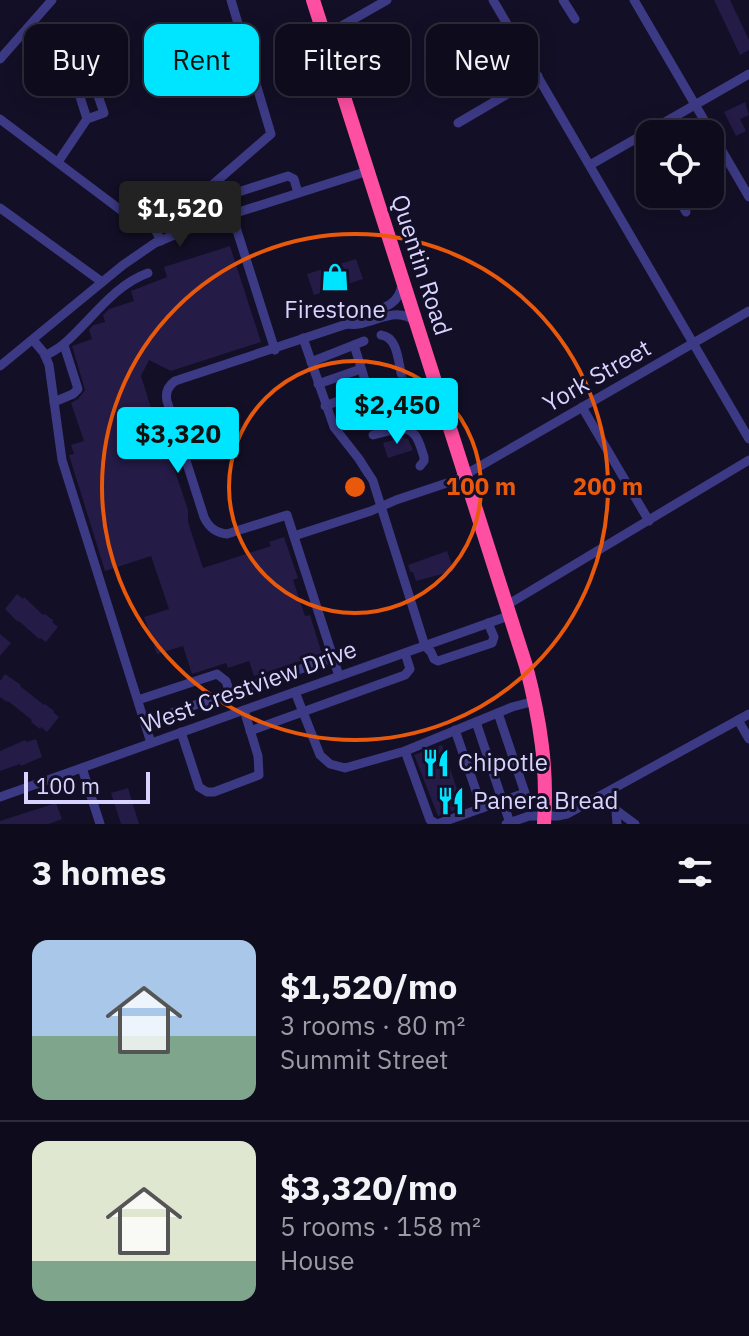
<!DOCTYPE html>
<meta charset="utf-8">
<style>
:root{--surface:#0e0b1c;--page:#1c1929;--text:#f1f3f6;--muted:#9b9ba3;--line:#2e2b3b;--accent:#00e5ff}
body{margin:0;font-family:"IBM Plex Sans",sans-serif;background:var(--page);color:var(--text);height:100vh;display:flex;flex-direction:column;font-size:30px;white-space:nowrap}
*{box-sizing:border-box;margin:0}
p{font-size:26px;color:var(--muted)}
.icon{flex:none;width:44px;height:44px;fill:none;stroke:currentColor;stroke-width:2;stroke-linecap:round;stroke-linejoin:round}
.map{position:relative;height:824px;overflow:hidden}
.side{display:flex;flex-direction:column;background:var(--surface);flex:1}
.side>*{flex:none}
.hud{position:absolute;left:24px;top:24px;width:702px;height:72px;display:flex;gap:16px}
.tools{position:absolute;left:636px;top:120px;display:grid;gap:16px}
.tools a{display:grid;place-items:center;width:88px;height:88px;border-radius:16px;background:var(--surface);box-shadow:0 4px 20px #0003,0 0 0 2px var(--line);font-size:40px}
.scale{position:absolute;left:24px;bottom:20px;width:126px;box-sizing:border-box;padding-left:8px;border:4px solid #d9d4ff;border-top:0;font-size:22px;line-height:28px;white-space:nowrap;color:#d9d4ff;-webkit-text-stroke:6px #130f26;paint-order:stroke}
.price{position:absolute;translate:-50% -68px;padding:0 18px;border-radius:8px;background:var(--accent);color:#111;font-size:26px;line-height:52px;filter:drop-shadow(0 2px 4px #0008)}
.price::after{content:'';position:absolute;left:50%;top:48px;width:24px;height:18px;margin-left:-12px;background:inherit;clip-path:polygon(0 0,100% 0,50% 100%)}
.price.selected{background:#222;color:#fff}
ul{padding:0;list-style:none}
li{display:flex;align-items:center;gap:24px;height:200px;padding:0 32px}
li+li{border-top:2px solid var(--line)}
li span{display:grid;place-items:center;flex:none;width:224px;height:160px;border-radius:16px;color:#555}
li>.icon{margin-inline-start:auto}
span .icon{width:96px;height:96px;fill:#fffc;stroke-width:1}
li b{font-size:34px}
h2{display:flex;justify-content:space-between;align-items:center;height:96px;padding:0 32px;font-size:34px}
.pill{padding:0 28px;border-radius:16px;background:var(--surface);box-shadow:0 4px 20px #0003,0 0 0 2px var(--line);font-size:28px;line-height:72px}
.pill.selected{background:var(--accent);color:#111}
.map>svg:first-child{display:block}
.building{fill:#241b47}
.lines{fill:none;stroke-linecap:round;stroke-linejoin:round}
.minor-tunnel{stroke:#312d47;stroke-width:9;stroke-dasharray:9 4.5;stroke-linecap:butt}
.minor{stroke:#3d3a85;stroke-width:9}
.highway{stroke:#ff4fa3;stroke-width:14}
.ring{fill:none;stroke:#e8590c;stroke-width:4}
.labels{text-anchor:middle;stroke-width:6;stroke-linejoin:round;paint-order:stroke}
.street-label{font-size:24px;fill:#d9d4ff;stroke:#130f26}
.poi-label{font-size:24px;fill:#d9d4ff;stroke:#130f26;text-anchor:start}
.centre{fill:#e8590c;stroke:#130f26;stroke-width:4}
.ring-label{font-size:24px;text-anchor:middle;font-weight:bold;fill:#e8590c;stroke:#130f26;stroke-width:6;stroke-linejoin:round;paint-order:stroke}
</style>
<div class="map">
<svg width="749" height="824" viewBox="0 0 749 824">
<rect width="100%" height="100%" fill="#130f26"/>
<g class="building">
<path d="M714,0H730L749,40V50L740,55Z"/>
<path d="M745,102L749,115L740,119L746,131L736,136L724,112Z"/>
<path d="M230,246L261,342L171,371L149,360L141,376L164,449L171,458L174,468L188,510V522L203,568L271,546L269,542L284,537L298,578L293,580L305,616L310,615L322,654L254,676L249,661L228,668L226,663L192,674L183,646L157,654L144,617L169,609L151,556L105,571L69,455L74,454L71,445L84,441L71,403L78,399L85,390L72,346L92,339L89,330L93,325L105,322L103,315L109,309L134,301L131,291L167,277L164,267Z"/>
<path d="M356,259L363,279L314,295L307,274Z"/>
<path d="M395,435L408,439L413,450L388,458L383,443L393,440L392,438Z"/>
<path d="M447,551L454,571L416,581L413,572H410L408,565Z"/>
<path d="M17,594L23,599L24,597L43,615L45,614L54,621L52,622L58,627L46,642L40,638L39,639L19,621L18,622L5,609Z"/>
<path d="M0,634L11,643L0,656Z"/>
<path d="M5,674L21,685L20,686L44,705L45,704L54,711L53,712L59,717L47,732L41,727L40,729L31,722L32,720L8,701L7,702L0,697V681Z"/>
<path d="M36,739L42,757L21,766L20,764L0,771V751L25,740L26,742Z"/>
<path d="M442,745L463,807L438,816L414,755Z"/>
<path d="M128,788L139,824H121L111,793Z"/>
<path d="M56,803L62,819L49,824H0V821Z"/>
</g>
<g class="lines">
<path class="minor-tunnel" d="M401,373L407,394"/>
<g class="minor">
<path d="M493,0L749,439"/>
<path d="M563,0L575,19"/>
<path d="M634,0L749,197"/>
<path d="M324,36L387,0"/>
<path d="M170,46L238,25"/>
<path d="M0,59L52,0"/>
<path d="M0,119L122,211L137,218L203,193L271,134L231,0"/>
<path d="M458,123L538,76"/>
<path d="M58,162L87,119L104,113L92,78L76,84L87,119"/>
<path d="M590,165L749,74"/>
<path d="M676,194L686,212"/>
<path d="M163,207L173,234"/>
<path d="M0,208L102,282"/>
<path d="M147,213L161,241"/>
<path d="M232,215L275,350"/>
<path d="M219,219L217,204L220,198L288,176L294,179L298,193"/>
<path d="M347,324C365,307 397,315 402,285"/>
<path d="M381,335C397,337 398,359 401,373"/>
<path d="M303,338L334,427L359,459L373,481L425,646L431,652L434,659L438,661L492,643L494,637L488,623"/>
<path d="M33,340L44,353L49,365L62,460L151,743"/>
<path d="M45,356C52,352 60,348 66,342C92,319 114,285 148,273"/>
<path d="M311,362L364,341"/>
<path d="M0,366L123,265L155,243L201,224L368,171"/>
<path d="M318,384L361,369"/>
<path d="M346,398L353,420L363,424L402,410C408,405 409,401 407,394"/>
<path d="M54,402L73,394L78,389L64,345"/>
<path d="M325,406L368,390L354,345"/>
<path d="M582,407L649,521"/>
<path d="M398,428C417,428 419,442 424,457V461L420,466"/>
<path d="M373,435L389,431"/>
<path d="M294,536L371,511L396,500L456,480L749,311"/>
<path d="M507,605L749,460"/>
<path d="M339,676L287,515L227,534C216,533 209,528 204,517L167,401C165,392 168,386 175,381L347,324C371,328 394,303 416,322"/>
<path d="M295,692L320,755L330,764L345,768L405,751L512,707L535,701"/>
<path d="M138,700L217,674L226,681L230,693"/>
<path d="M738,720L749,739"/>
<path d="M145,722L333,658"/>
<path d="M476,722L510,823"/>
<path d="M455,730L482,808"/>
<path d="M250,731L405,675L410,669L405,653"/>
<path d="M181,732L199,787L207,792H214L259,775L258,756L244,710"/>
<path d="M405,751L430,820L437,824"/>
<path d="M82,768L100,824"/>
<path d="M604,794L616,810L617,824"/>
<path d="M0,797L511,615"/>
<path d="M616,810L635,824"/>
<path d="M437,824L525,793L498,713"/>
<path d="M506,824L529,816H557L567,814L749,714"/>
</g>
<path class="highway" d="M313,0L526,666C540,719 548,769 544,824"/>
</g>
<g class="ring">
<circle cx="355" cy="487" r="126"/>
<circle cx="355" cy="487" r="253"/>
</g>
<defs>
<symbol id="shop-bare" viewBox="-9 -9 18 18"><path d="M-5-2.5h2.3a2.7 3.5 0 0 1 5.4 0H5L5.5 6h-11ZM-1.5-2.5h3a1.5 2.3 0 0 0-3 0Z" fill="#00e5ff" stroke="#130f26" stroke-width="2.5" paint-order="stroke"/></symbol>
<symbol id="restaurant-bare" viewBox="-9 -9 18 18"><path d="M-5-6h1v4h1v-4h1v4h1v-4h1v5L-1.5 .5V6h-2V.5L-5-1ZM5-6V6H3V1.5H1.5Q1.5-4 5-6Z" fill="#00e5ff" stroke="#130f26" stroke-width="2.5" paint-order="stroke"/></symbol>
</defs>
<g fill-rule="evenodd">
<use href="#shop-bare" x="315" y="257" width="40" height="40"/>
<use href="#restaurant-bare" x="416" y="743" width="40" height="40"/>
<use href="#restaurant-bare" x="431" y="781" width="40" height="40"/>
</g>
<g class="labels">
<g class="street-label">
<text transform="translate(421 265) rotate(72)" y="8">Quentin Road</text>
<text transform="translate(597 376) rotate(-30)" y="8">York Street</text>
<text transform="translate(249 687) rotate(-20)" y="8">West Crestview Drive</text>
</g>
<g class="poi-label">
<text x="335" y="318" text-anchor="middle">Firestone</text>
<text x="458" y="771">Chipotle</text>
<text x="473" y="809">Panera Bread</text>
</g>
</g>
<circle cx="355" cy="487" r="12" class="centre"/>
<g class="ring-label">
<text x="481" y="495">100 m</text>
<text x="608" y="495">200 m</text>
</g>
</svg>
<div class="tools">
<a><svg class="icon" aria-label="locate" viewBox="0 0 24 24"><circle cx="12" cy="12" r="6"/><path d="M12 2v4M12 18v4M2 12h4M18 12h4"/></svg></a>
</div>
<div class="scale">100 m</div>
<b class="price selected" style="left:180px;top:249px">$1,520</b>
<b class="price" style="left:397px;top:446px">$2,450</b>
<b class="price" style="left:178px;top:475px">$3,320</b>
<div class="hud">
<a class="pill">Buy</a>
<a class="pill selected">Rent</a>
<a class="pill">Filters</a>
<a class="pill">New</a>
</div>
</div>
<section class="side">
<h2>3 homes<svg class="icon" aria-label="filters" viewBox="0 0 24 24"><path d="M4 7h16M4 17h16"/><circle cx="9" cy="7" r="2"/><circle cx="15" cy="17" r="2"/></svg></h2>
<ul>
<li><span style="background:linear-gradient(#a9c7e8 60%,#7fa58c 0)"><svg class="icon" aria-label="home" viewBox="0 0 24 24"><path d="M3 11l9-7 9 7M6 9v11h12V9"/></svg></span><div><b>$1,520/mo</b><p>3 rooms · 80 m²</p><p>Summit Street</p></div></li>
<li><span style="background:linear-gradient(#dfe7d0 75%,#7fa58c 0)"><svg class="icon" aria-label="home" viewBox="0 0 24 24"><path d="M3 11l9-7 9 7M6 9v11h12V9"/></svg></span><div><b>$3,320/mo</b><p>5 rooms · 158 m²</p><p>House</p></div></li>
</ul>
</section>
